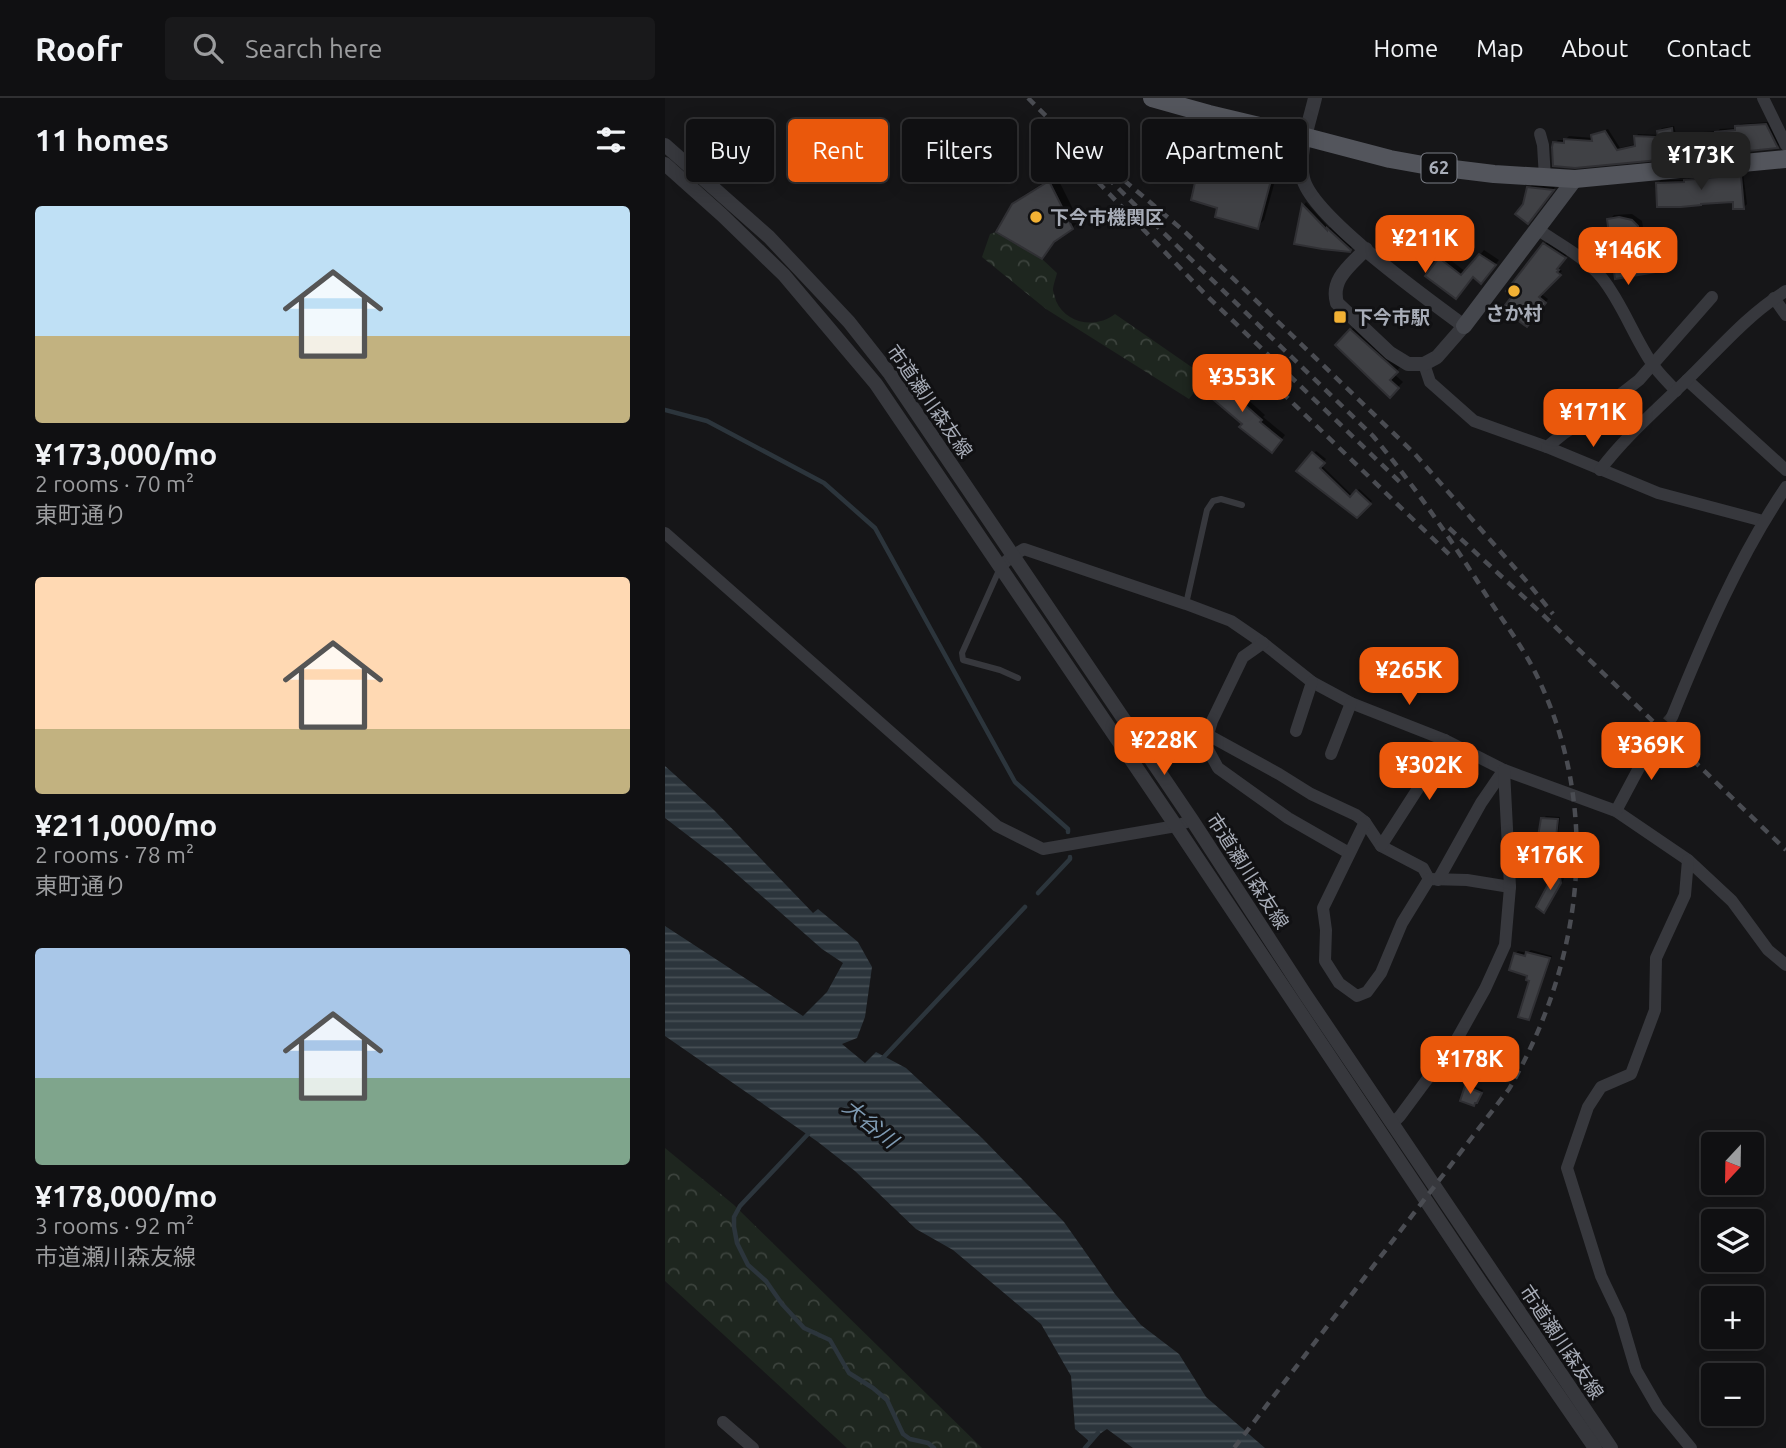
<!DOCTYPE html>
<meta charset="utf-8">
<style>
:root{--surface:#101012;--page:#19191b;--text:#f1f3f6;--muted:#9c9d9f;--line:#303032;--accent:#ea580c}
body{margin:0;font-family:Ubuntu,"Noto Sans JP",sans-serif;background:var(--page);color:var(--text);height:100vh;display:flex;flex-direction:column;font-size:26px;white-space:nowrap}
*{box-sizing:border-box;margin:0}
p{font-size:23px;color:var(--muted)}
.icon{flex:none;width:38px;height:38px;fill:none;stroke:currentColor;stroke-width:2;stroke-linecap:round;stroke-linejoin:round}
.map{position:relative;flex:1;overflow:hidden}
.drawer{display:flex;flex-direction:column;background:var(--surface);width:665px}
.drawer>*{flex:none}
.guide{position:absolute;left:21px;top:21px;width:665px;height:63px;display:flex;gap:14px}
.needle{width:46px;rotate:202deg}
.controls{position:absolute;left:1036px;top:1034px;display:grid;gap:14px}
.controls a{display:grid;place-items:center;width:63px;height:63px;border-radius:7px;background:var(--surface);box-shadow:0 4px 18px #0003,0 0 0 2px var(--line);font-size:35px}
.price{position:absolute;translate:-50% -60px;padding:0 16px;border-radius:14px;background:var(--accent);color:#fff;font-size:23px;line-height:46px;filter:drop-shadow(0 2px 4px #0008)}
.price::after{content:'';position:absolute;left:50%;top:42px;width:21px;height:16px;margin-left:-10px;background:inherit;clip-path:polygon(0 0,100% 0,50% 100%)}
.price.current{background:#222;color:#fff}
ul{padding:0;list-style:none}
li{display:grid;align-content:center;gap:14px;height:371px;padding:0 35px}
li span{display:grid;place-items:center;height:217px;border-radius:7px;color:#555}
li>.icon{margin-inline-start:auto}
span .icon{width:126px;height:126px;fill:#fffc;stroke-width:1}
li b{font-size:30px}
h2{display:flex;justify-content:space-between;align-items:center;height:84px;padding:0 35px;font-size:30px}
.pill{padding:0 24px;border-radius:7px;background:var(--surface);box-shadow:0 4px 18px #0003,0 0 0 2px var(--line);font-size:24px;line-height:63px}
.pill.current{background:var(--accent);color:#fff}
header{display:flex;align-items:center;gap:42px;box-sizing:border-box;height:98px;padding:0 35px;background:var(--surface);border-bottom:2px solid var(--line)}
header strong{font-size:33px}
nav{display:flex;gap:38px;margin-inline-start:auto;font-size:24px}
.search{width:490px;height:63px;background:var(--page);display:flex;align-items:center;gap:18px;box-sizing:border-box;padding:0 24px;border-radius:7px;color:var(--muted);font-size:26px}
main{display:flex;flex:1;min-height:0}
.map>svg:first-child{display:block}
.forest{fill:url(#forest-crowns)}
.water{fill:url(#water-rules)}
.shadow{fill:#0007}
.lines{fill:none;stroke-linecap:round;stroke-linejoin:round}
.stream{stroke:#2c353c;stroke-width:4.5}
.building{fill:#404145;stroke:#303034;stroke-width:2}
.minor-tunnel{stroke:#333438;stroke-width:12;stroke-dasharray:12 6;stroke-linecap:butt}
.service{stroke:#37383d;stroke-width:6}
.minor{stroke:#37383d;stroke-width:12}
.tertiary{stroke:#37383d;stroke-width:14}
.secondary{stroke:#45474d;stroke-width:16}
.primary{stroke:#53555c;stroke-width:18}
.rail{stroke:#4a4c52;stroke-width:4.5;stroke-dasharray:9 7;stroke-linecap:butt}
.poi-dot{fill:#f2b134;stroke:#111113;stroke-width:2.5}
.labels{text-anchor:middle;stroke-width:6;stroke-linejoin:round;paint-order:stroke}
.shield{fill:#111113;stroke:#7b7e86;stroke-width:2}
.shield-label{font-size:18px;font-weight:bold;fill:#a8adb8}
.poi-label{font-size:19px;font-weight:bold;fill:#a8adb8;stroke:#111113;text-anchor:start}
.street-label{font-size:19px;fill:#a8adb8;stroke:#111113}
.water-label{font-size:21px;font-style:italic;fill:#7f9bb3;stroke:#111113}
</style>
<header>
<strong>Roofr</strong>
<div class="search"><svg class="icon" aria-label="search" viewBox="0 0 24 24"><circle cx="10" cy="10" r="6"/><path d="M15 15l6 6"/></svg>Search here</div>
<nav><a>Home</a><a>Map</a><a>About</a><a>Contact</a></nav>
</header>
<main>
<section class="drawer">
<h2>11 homes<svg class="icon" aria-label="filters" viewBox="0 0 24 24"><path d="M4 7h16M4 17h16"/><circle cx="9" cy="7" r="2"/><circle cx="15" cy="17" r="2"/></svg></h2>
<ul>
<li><span style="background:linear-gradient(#bfe0f5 60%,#c2b280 0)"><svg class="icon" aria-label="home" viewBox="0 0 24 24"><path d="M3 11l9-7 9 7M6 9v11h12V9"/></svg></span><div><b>¥173,000/mo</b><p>2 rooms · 70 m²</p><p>東町通り</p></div></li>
<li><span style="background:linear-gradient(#ffd9b3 70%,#c2b280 0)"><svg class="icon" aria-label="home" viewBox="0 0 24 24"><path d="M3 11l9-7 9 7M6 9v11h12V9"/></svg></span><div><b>¥211,000/mo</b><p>2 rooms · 78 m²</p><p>東町通り</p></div></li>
<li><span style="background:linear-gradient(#a9c7e8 60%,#7fa58c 0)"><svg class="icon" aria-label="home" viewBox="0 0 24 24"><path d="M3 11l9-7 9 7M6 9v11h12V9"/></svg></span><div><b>¥178,000/mo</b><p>3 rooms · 92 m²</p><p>市道瀬川森友線</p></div></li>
</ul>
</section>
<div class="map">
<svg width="1121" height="1350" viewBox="0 0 1121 1350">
<defs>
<pattern id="forest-crowns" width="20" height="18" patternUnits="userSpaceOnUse" patternTransform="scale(1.75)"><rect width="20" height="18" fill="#1e261f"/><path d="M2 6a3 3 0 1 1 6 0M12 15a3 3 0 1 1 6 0" fill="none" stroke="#3c433d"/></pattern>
<pattern id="water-rules" width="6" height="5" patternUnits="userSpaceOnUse" patternTransform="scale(1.75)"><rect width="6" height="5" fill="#2c353c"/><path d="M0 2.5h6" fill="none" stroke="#485056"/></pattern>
</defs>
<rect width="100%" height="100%" fill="#161618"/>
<g class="forest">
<path d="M331,134L377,161L392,175C391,180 388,187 388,192C388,193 391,202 391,203C401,226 431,231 450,216L541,279L524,301L381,211L317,159L325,136Z"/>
<path d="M0,1050L69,1107L317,1350H182L0,1183Z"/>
</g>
<path class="water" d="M0,668L49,712L148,815L153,811L193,844L207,869L200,919L192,940L177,946L200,965L211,954L241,970L317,1040L399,1124L450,1196L476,1227L514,1256L541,1299L600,1350H468L442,1331L424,1343L410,1331L406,1278L376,1226L288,1152L251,1131L190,1073L153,1044L0,938V828L138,918L162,894L178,865L157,851L59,765L0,720Z"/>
<g class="shadow">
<path d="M496,20L513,25L500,69L495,74L491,25Z"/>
<path d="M1104,24L1115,46L1112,49L1028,53L994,59L890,45L893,42H900L904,38L928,40V38L931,35L943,31L955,50L971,46V39L973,36L994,37V33L997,30L1009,28L1011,36L1053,33L1055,31L1071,30L1075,26Z"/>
<path d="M539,45L615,65L599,122L592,129L554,108L535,70L533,52Z"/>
<path d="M1078,75L1082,106L1079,109L1069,102L993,85L996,82H1022L1023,80Z"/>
<path d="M391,77L414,123L407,130L392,139L384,152L377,159L348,107L356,99Z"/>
<path d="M867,87L890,89L866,121L860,107L864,90Z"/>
<path d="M641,104L664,130L666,128L688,148L684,152L631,144L639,107Z"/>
<path d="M967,116L977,123L978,129L990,136L995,168L990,173L944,122L949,117Z"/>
<path d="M882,144L902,157L894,167L895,169L893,170L897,173L875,195L883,201L865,223L879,147Z"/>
<path d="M819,152L834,162L820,180L808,177L795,195L775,161L779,157L801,174Z"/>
<path d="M691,227L736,268L729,276L738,284L725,297L672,247Z"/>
<path d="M552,274L600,317L598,319L620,337L611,349L580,326L538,290Z"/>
<path d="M651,353L661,361L656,367L688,398L694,391L707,403L692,418L633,373Z"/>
<path d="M881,718L895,719L891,753L888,756L868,745L871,742H874L878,721Z"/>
<path d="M896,767L899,781L879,813L873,809Z"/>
<path d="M866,852L887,858L866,917L863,920L866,882L850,856L853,853L862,855Z"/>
<path d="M804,986L818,992L812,1004L801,989Z"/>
</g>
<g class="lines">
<g class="stream">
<path d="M0,312L42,323L159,385L210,430L350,684L403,731V734"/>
<path d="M373,795L405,761V759"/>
<path d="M216,962L360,809"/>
<path d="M143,1036L75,1108L69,1119V1129L72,1145L83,1167L101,1183L117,1206L139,1230L165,1242L184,1275L208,1290L222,1302L238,1336L245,1341L263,1345L269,1350"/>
<path d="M420,1350L433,1335"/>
</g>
</g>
<g class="building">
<path d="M489,24L509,30L495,76L476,70Z"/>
<path d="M1101,26L1113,50L1026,59V55L994,62L910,70L888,68L887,49L888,44L899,45V41L927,43L926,37L940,33L952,52L970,48L969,38L993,39L992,33L1007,30L1008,39L1050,35V34L1070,32V28Z"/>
<path d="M531,51L609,71L593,131L550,119L552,110L526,102L533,71L526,68Z"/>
<path d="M1076,77L1079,111H1068V104L1036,106V107L1016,109H992L991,85L1019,84V82Z"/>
<path d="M384,83L408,131L389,144L377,161L331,134L347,106Z"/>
<path d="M862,89L889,92L863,126L850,116L858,106Z"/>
<path d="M637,106L662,132V130L686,152L685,154L657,151L629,146Z"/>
<path d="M954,119L967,122L973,128L974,134L986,141L991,174L950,181L942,121Z"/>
<path d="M878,145L901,160L892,171L894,172L892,174L896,177L874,199L881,205L862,229L837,211L847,198L841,193Z"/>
<path d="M814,156L831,167L816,186L808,179L791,201L760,178L774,160L796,177Z"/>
<path d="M685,231L733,274L725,282L734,290L725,300L670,247Z"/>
<path d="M546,277L597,322L595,324L617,342L607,355L574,329L577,326L536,291Z"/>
<path d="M647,354L660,365L655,370L685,399L691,392L706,406L692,420L631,373Z"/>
<path d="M876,720L893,721L889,758L865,754L866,744L872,745Z"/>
<path d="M893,768L896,785L879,815L871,809Z"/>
<path d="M861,854L885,860L864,922L853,919L864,883L861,882L862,878L844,872L849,855L860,858Z"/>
<path d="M800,988L817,995L812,1005H810L809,1008L795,1003Z"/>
</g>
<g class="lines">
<path class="minor-tunnel" d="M991,638L1007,619"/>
<g class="service">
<path d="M335,470L297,555L298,562L335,572L353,580"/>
<path d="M521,506L542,412L548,403L556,401L577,407"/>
</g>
<g class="minor">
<path d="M1098,0L1121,47"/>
<path d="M875,36L878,47L880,80"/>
<path d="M872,131C894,146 920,159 937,180C957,205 968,237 986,264C993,275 1002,283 1011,293"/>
<path d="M1109,200L1121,217"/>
<path d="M759,266L765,284L809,323L882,349L993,395L1098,423"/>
<path d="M1022,282L1121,372"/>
<path d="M882,349L898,336L938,310L974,282L1047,199"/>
<path d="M935,372C960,339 991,312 1021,283C1053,252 1083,216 1121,193"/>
<path d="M0,435L332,728L378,751L511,728L527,722"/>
<path d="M336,468L347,458L359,451L521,506L566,523L598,545L647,584L686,605L780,642L839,672L951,713L1023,762L1067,803L1103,852L1121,867"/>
<path d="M598,545L578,559L547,623L540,646L553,670L623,720L684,755"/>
<path d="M1007,619C1039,540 1073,460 1121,389"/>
<path d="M631,633L647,584"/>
<path d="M543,637L614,676L646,696L691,717L700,724L716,748L758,770L764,781"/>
<path d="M666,656L686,605"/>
<path d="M951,713L991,638"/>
<path d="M700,724L658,810L661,832L660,863L674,885L692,898L702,894L716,875L737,825L764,781L802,782L845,789"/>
<path d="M716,748L763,675L780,642"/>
<path d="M1023,762L1020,797L991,860L990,912L966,976L936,989L923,1009L902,1070L936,1178L955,1218L971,1272L993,1310L1026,1350"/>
<path d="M773,782L816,705L838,673"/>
<path d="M727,1026L735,1018L792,941L820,891L840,847L845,789L839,672"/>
<path d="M58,1324L88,1350"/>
</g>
<g class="tertiary">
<path d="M650,0C645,22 632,57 638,80C646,118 764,202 799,228L772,259L759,266H743L725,255L672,205C665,181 686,167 701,151"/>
<path d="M0,47L104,139L184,224L225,276L527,722L640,896L946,1350"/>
<path d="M0,66L57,117L119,177L211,286L511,728L818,1188L930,1350"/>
</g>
<path class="secondary" d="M799,228L910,81"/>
<path class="primary" d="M487,0L544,16L641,39L725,61L764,68L829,76L910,81L1121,61"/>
<g class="rail">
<path d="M363,0L472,109L708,338C748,386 783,437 816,489C834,518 855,544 870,574C938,710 918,863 844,991L569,1350"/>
<path d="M447,72L520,134L749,355L863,485L888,516"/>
<path d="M433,84L539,195L738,387"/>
<path d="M605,283L789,461"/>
<path d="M784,430L875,514L1121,752"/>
</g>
</g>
<g class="poi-dot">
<circle cx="371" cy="119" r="7"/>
<circle cx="849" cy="193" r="7"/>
<rect x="668" y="212" width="14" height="14" rx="3.5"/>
</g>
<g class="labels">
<rect class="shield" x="756.5" y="55.5" width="35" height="29" rx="5"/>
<g class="shield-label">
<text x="774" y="76">62</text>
</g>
<g class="poi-label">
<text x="385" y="126">下今市機関区</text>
<text x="849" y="222" text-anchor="middle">さか村</text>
<text x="689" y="226">下今市駅</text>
</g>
<g class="street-label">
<text transform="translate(265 303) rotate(55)" y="7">市道瀬川森友線</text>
<text transform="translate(583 773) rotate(57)" y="7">市道瀬川森友線</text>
<text transform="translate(897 1244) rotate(56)" y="7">市道瀬川森友線</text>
</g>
<g class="water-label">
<text transform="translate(205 1026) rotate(39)" y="7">大谷川</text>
</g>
</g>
</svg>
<div class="controls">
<a><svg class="needle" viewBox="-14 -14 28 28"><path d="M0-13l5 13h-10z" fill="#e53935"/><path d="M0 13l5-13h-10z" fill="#9c9d9f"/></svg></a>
<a><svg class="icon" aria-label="layers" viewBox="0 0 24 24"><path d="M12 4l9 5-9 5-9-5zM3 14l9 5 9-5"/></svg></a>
<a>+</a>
<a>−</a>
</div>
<b class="price current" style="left:1036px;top:94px">¥173K</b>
<b class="price" style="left:760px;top:177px">¥211K</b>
<b class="price" style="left:963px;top:189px">¥146K</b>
<b class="price" style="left:577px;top:316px">¥353K</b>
<b class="price" style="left:928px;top:351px">¥171K</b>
<b class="price" style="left:744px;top:609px">¥265K</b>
<b class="price" style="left:499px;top:679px">¥228K</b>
<b class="price" style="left:986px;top:684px">¥369K</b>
<b class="price" style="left:764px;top:704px">¥302K</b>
<b class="price" style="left:885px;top:794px">¥176K</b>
<b class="price" style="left:805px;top:998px">¥178K</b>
<div class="guide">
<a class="pill">Buy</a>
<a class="pill current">Rent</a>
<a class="pill">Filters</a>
<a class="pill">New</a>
<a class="pill">Apartment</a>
</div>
</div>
</main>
